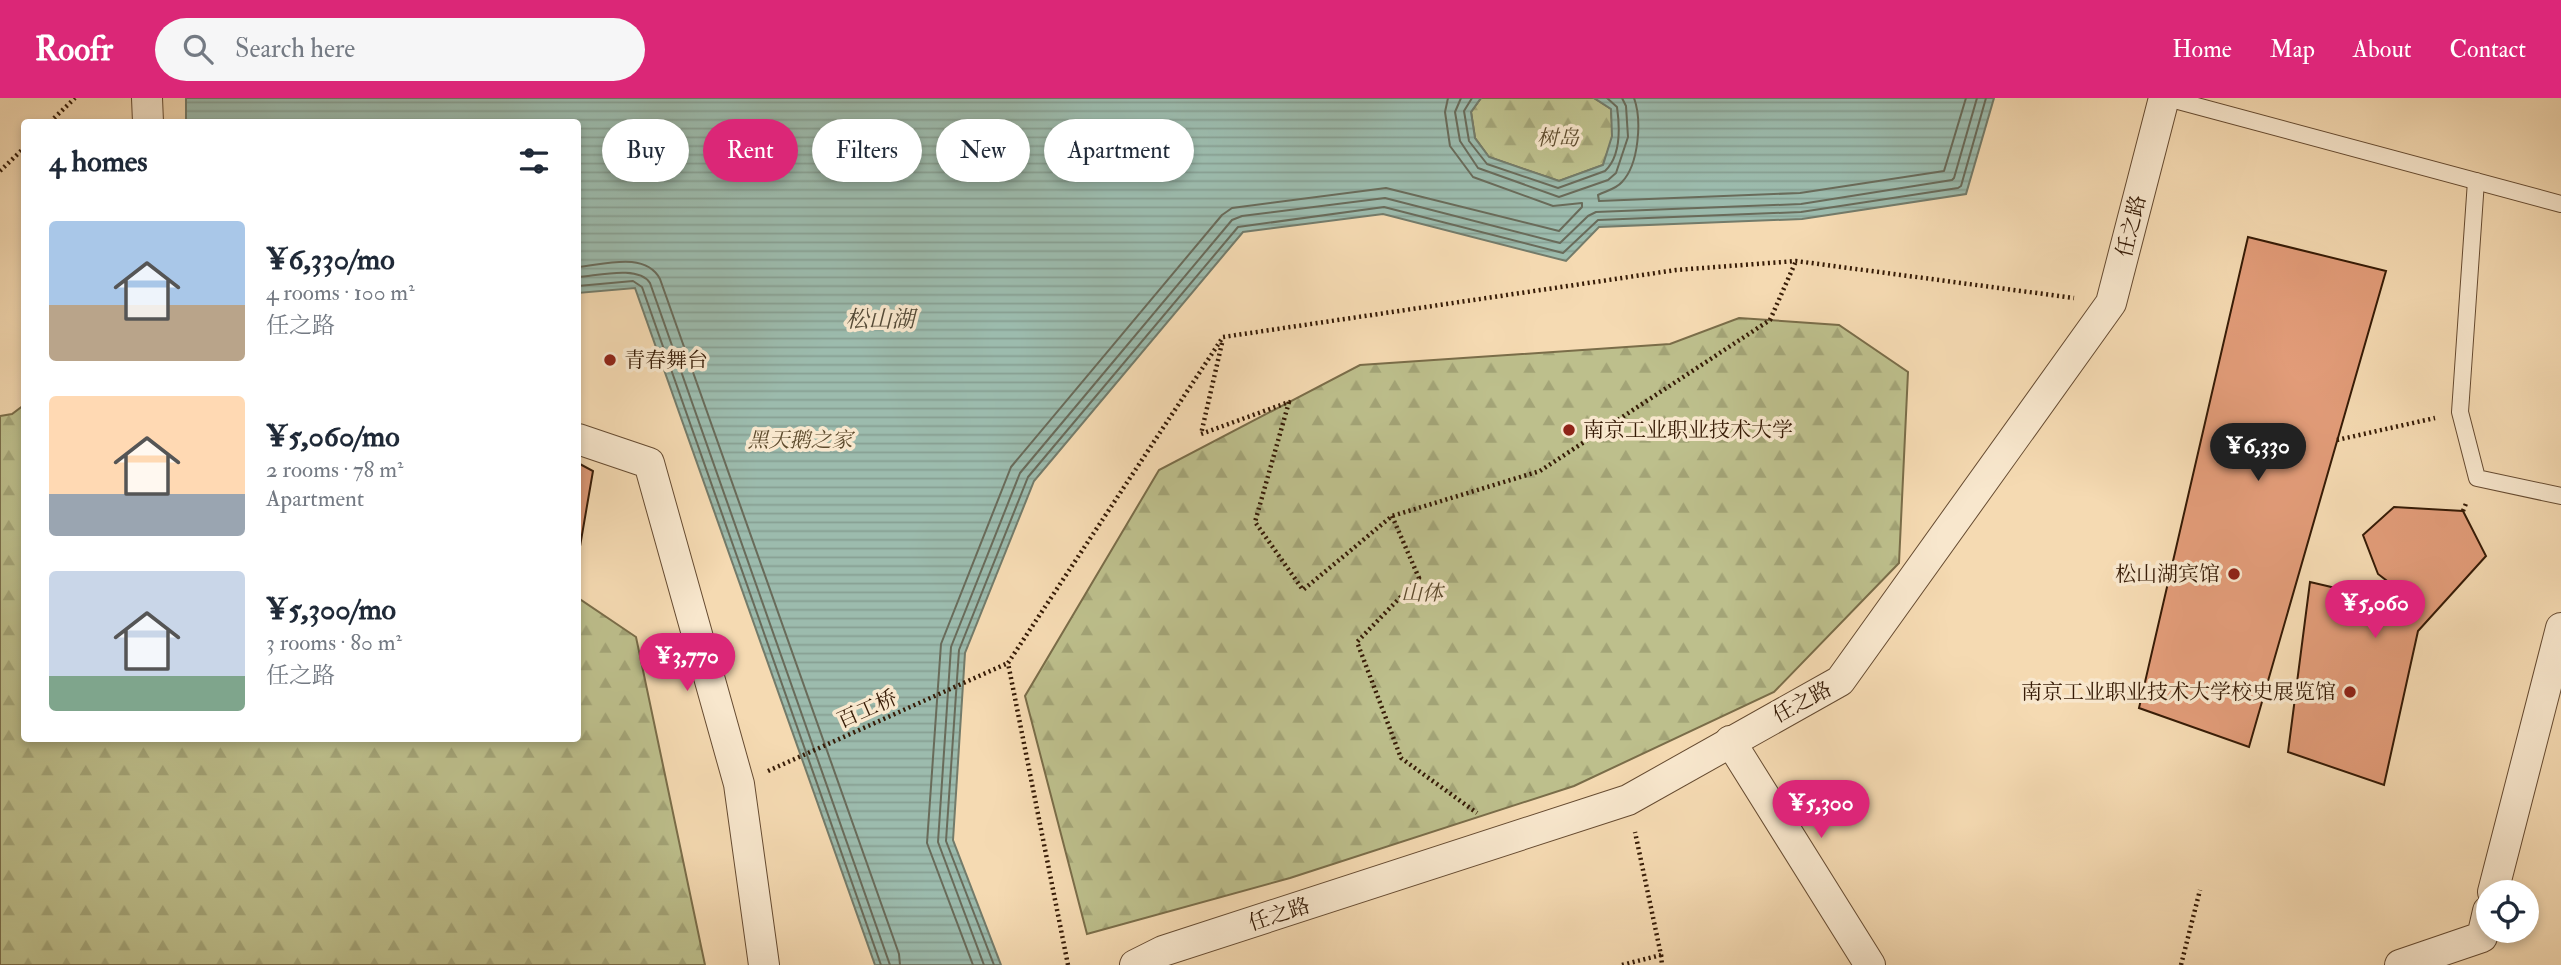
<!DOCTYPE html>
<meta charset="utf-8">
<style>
:root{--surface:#fff;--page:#f6f6f7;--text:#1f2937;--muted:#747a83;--accent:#db2777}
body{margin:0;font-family:"IM FELL Double Pica","Noto Serif SC",serif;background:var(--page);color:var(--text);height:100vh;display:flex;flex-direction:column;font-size:26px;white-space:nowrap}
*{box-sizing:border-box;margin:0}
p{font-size:23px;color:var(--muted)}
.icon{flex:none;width:38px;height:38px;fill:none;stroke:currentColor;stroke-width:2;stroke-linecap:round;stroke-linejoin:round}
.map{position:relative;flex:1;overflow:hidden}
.drawer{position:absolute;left:21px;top:21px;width:560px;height:623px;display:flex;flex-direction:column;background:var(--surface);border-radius:7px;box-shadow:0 4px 10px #0003}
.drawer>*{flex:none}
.banner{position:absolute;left:602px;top:21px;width:665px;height:63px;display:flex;gap:14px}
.controls{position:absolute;left:2476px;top:782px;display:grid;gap:14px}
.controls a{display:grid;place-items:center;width:63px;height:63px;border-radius:50%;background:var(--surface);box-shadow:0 4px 10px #0003;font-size:35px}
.price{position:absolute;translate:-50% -60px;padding:0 16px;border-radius:24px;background:var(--accent);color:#fff;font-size:23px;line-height:46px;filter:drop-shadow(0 2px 4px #0008)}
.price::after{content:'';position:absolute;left:50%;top:42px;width:21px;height:16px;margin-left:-10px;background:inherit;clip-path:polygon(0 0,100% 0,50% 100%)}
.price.current{background:#222;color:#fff}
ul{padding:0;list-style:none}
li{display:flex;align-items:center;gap:21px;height:175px;padding:0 28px}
li span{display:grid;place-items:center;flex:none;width:196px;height:140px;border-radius:7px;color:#555}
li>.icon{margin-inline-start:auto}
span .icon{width:84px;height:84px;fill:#fffc;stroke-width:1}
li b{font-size:30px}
h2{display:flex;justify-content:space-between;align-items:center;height:84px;padding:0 28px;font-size:30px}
.chip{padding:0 24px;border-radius:32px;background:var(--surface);box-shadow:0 4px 10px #0003;font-size:24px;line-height:63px}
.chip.current{background:var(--accent);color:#fff}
header{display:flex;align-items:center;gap:42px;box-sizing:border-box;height:98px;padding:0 35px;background:var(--accent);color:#fff}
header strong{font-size:33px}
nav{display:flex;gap:38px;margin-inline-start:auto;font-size:24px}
.search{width:490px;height:63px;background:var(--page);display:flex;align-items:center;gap:18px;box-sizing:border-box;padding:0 24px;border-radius:38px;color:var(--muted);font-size:26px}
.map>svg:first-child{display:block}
.forest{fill:url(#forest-firs);stroke:#7a6d49;stroke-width:2}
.water{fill:url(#water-rules);stroke:#737b6a;stroke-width:2}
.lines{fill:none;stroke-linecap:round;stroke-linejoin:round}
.shore{stroke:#696b5a;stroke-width:2}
.building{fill:#e29c79;stroke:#361b06;stroke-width:2}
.service-casing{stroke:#664b31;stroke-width:18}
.minor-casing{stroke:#664b31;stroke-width:32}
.path{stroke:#361b06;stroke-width:4.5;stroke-dasharray:2 3.5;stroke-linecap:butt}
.service{stroke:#f8e7cd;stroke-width:16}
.minor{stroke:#f8e7cd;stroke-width:30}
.poi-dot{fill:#8f2418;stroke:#f8e7cd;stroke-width:2.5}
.labels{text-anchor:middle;stroke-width:7;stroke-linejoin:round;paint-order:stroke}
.park-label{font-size:21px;font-style:italic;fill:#5e4c2e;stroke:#f8e7cd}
.street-label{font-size:21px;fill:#361b06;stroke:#f8e7cd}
.poi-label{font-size:21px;fill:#361b06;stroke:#f8e7cd;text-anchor:start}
.water-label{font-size:23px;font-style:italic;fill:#554b38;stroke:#f8e7cd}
</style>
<header>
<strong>Roofr</strong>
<div class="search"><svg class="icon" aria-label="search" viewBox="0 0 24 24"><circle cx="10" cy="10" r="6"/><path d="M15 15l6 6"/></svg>Search here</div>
<nav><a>Home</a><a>Map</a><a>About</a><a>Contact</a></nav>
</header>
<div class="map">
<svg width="2561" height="867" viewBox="0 0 2561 867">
<defs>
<pattern id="forest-firs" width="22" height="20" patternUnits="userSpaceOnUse" patternTransform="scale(1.75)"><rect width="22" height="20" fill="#bdbf8c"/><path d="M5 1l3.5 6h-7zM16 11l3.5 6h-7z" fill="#a3a477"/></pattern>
<pattern id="water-rules" width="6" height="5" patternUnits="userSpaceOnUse" patternTransform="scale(1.75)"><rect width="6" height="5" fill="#9cbbad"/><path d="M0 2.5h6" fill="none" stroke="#87a093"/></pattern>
</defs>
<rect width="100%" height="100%" fill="#f5dab2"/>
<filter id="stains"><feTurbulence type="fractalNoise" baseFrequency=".00286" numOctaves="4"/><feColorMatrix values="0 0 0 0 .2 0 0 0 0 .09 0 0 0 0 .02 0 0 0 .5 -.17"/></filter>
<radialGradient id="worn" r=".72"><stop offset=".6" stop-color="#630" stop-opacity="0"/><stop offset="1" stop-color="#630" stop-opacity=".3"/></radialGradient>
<g class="forest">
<path d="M1481,0H1594L1611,11L1613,38L1603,67L1559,83L1489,59L1475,40L1471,14Z"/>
<path d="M1739,220L1839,227L1908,274L1899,465L1774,594L1574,688L1290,780L1087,836L1025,598L1159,372L1360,267L1670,246Z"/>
<path d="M24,307V640H578V500L636,539L705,867H0V318L12,316Z"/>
</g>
<path class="water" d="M186,0H1481L1471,14L1475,40L1489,59L1559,83L1603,67L1612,38L1611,11L1594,0H1994L1966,96L1802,121L1599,129L1566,163L1383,116L1243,134L1034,383L965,555L953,742L1001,867H875L635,190L578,195V24H186Z"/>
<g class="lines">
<g class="shore">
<path d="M1461,0L1455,14L1460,43L1478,70L1559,99L1608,82L1616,75L1628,39L1626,8L1622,0"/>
<path d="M1472,0L1464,13L1469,43L1487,66L1558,90L1605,73C1621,58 1620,30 1617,9L1607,0"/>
<path d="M1634,0C1642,22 1639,66 1622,84C1616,91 1606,93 1598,97L1599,103L1800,95L1944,73L1966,0"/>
<path d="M578,169C603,167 645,153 660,181L899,856L900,867"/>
<path d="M578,179C597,178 638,167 650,185L890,867"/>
<path d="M578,188L633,183L642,189L881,867"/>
<path d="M973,867L927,745L941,546L1011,369L1222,117L1232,110L1386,90L1559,133L1582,109V105L1553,108L1473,79L1450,48L1445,14L1448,0"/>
<path d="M984,867L938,744L951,549L1020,375L1232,122L1242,118L1385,100L1560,145L1588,118L1596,114L1801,106L1952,82L1954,80L1977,0"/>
<path d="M994,867L946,743L959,552L1028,379L1238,129L1384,109L1563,155L1598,122L1801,114L1958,90L1961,88L1986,0"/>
</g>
</g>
<g class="building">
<path d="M2248,139L2386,173L2249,649L2139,610Z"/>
<path d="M578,365L593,373L578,460Z"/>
<path d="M2394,409L2463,413L2486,458L2418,533L2384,687L2288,654L2310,484L2387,502L2391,486L2378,476L2363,437Z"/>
</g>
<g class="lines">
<defs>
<g id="service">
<path d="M2167,0L2561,106"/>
<path d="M2476,83L2460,314L2477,380L2561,398"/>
</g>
<g id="minor">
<path d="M147,0L148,24"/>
<path d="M578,341L649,365L739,686L764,867"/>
<path d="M1730,643L1870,867"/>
<path d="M2493,794L2561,530"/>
<path d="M1135,867L1163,853L1628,702L1840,583L2111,205L2164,0"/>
<path d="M2400,867L2482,839L2488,813"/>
</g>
</defs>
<use href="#service" class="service-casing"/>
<use href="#minor" class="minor-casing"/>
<g class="path">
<path d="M50,24L75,0"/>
<path d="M0,73L24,50"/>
<path d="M1222,245L1201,336L1289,304L1255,424L1303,492L1392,418L1540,373L1770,222L1796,163"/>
<path d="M2337,342L2435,320"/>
<path d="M2463,413L2467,403"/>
<path d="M1392,418L1419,480L1357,544L1401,660L1477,715"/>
<path d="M768,673L1008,565"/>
<path d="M1661,857L1662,867"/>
<path d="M1068,867L1008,565L1223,239L1676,172L1796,163L2074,200"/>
<path d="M1622,867L1661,857L1635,734"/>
<path d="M2181,867L2200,792"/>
</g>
<use href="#service" class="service"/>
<use href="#minor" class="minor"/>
</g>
<g class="poi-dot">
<circle cx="610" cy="262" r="7"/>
<circle cx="1569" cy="332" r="7"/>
<circle cx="2234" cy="476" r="7"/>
<circle cx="2350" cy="594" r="7"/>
</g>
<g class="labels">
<g class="park-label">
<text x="1558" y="47">树岛</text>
<text x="800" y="349">黑天鹅之家</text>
<text x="1422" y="502">山体</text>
</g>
<g class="street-label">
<text transform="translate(2131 128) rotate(-76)" y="7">任之路</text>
<text transform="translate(1802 604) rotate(-28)" y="7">任之路</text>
<text transform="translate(867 611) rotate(-24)" y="7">百工桥</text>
<text transform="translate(1279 816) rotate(-18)" y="7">任之路</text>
</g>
<g class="poi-label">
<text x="624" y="269">青春舞台</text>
<text x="1583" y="339">南京工业职业技术大学</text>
<text x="2220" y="483" text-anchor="end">松山湖宾馆</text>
<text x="2336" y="601" text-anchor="end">南京工业职业技术大学校史展览馆</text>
</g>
<g class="water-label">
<text x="880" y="229">松山湖</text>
</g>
</g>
<rect width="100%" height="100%" filter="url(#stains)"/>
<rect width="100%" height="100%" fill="url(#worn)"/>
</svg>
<div class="controls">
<a><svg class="icon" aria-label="locate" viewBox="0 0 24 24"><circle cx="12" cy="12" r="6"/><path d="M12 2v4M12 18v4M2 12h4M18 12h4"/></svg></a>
</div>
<b class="price current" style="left:2258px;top:385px">¥6,330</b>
<b class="price" style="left:2375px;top:542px">¥5,060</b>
<b class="price" style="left:687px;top:595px">¥3,770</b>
<b class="price" style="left:1821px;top:742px">¥5,300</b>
<div class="banner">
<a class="chip">Buy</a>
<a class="chip current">Rent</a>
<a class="chip">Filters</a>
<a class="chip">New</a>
<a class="chip">Apartment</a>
</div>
<section class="drawer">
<h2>4 homes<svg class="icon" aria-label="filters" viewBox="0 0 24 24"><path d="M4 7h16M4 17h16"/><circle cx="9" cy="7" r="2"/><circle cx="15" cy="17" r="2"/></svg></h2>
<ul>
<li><span style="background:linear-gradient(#a9c7e8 60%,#b9a48a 0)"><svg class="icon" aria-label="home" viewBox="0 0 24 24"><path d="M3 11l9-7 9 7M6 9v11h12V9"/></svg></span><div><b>¥6,330/mo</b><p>4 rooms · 100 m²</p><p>任之路</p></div></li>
<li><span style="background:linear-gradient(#ffd9b3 70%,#9aa5b1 0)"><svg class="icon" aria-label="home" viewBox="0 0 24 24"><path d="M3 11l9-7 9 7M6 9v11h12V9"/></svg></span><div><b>¥5,060/mo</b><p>2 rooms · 78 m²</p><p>Apartment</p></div></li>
<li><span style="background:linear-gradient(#c9d6e8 75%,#7fa58c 0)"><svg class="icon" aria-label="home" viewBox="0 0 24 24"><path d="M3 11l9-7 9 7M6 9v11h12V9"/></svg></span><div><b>¥5,300/mo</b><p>3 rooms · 80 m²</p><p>任之路</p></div></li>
</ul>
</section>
</div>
